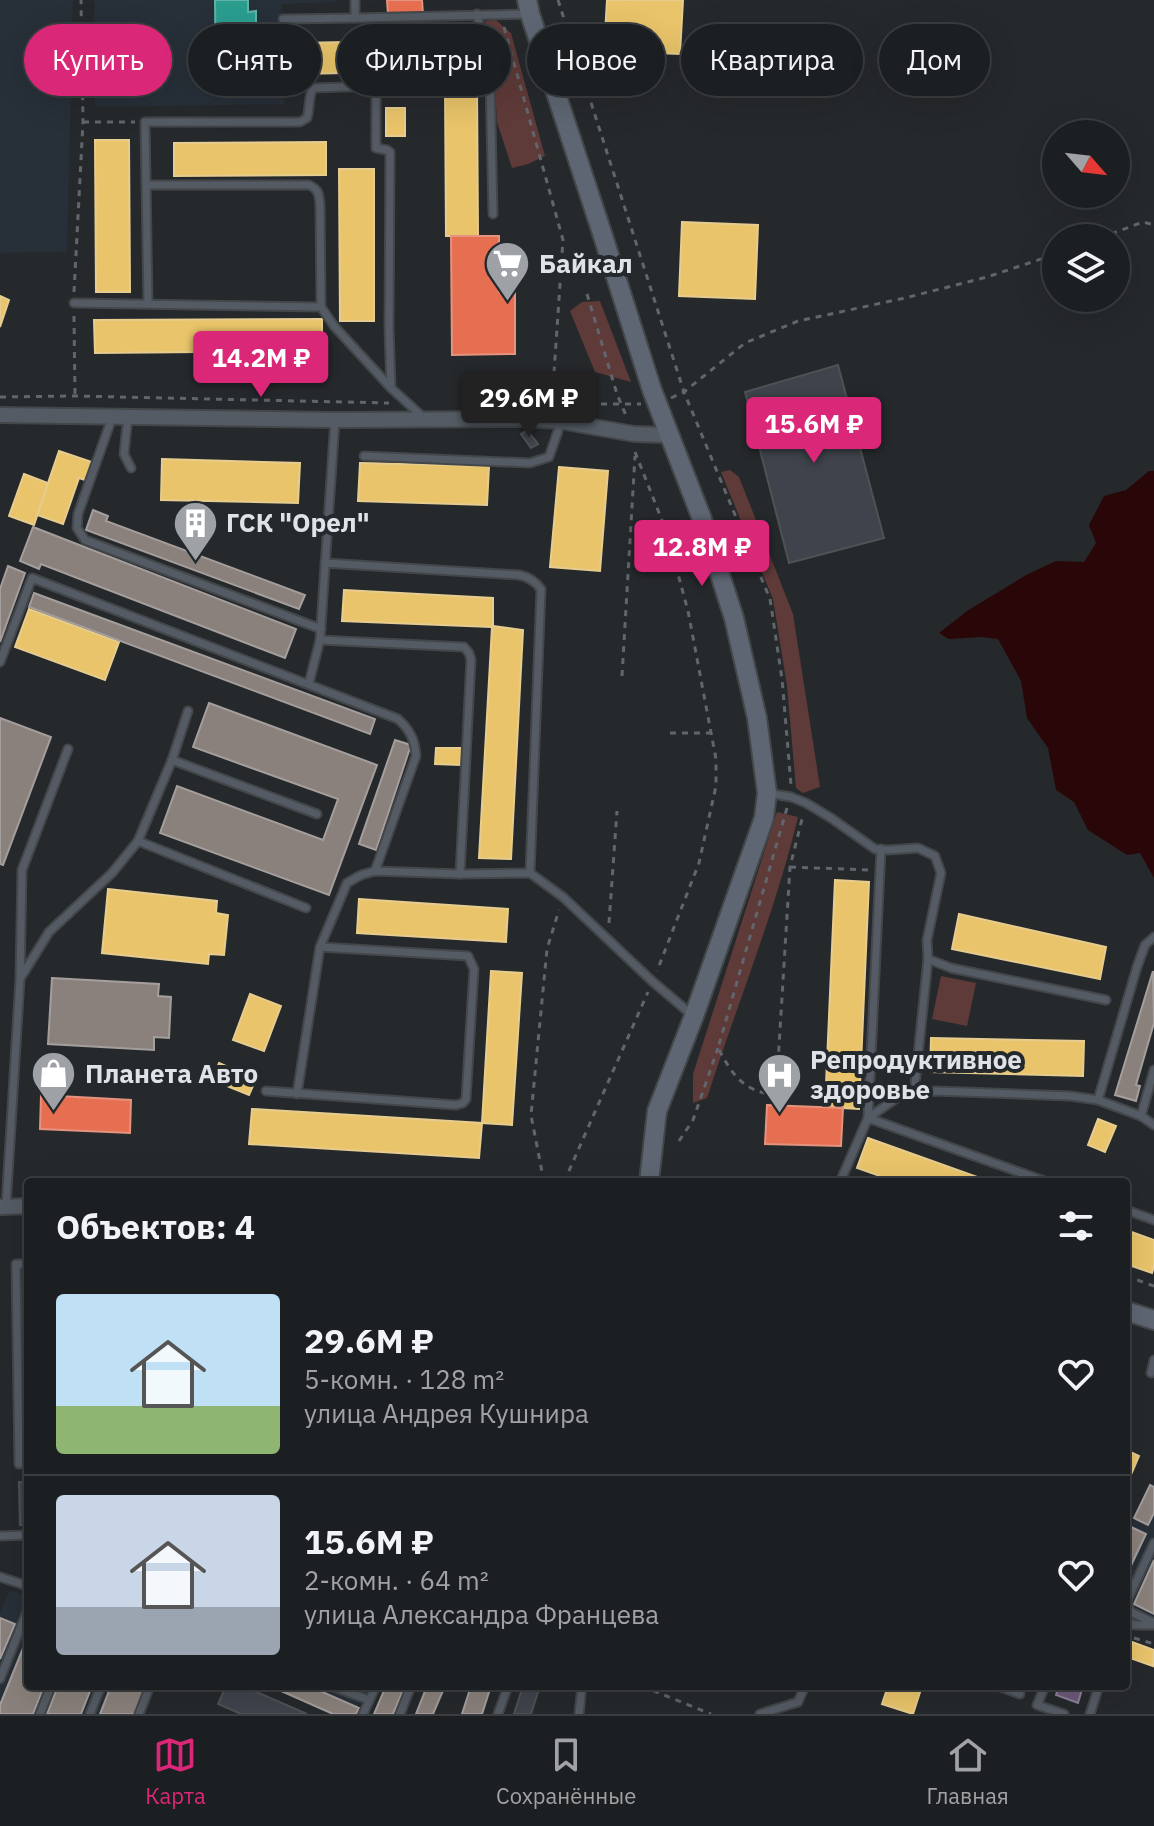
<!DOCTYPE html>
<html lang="ru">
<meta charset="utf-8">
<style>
:root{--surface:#1c1f21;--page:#25272a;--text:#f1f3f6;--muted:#a0a2a5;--line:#3a3d3f;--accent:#db2777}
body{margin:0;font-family:"IBM Plex Sans",sans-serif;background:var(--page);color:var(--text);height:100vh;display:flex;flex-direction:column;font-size:30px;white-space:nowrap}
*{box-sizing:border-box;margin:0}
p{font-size:26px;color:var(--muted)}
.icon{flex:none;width:44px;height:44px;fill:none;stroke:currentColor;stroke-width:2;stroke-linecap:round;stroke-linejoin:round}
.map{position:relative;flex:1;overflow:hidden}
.drawer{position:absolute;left:24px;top:1178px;width:1106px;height:512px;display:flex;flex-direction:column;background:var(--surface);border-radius:8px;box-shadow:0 8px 32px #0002,0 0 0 2px var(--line)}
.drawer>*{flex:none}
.hud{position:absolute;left:24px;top:24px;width:1106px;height:72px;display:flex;gap:16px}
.needle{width:52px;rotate:118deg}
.buttons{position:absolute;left:1042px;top:120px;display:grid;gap:16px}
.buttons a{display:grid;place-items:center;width:88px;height:88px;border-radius:50%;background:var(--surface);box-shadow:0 8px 32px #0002,0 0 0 2px var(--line);font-size:40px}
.price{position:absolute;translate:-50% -68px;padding:0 18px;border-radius:8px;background:var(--accent);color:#fff;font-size:26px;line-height:52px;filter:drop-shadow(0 2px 4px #0008)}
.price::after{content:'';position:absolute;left:50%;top:48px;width:24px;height:18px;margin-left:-12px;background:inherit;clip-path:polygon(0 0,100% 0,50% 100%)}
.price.on{background:#222;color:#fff}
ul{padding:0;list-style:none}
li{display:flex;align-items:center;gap:24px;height:200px;padding:0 32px}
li+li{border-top:2px solid var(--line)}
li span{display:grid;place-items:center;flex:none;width:224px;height:160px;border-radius:8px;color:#555}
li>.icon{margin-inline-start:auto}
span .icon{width:96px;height:96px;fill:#fffc;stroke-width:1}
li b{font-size:34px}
h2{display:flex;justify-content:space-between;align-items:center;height:96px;padding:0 32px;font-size:34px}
.tag{padding:0 28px;border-radius:36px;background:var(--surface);box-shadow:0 8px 32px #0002,0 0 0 2px var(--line);font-size:28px;line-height:72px}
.tag.on{background:var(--accent);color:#fff}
.tabs{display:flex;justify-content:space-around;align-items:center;height:112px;border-top:2px solid var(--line);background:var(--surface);font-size:22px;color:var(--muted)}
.tabs a{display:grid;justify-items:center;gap:4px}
.tabs .on{color:var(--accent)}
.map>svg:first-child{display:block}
.built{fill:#272f38}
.green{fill:#5e3a38}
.water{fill:#290607}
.homes{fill:#e9c46a;stroke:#e6cd8f;stroke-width:2}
.shops{fill:#e76f51;stroke:#e5927e;stroke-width:2}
.offices{fill:#6d597a;stroke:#8f829a;stroke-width:2}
.schools{fill:#2a9d8f;stroke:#60b2a9;stroke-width:2}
.industry{fill:#8a817c;stroke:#a49e9c;stroke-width:2}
.building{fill:#3f444c;stroke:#4f5254;stroke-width:2}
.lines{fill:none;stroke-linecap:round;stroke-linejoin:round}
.lane-casing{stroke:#444749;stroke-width:11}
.street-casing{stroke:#444749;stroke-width:18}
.secondary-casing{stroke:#444749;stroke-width:22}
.path{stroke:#61656c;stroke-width:3;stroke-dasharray:6 6;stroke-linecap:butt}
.lane{stroke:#545b64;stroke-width:7}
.street{stroke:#545b64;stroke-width:14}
.secondary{stroke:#5d6672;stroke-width:18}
.labels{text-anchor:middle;stroke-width:8;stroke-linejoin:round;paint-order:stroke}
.poi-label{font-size:26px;font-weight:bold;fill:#dfe2e6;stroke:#24292e;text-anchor:start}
</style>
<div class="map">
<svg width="1154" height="1714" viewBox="0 0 1154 1714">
<rect width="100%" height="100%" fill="#26292c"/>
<g class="built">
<path d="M0,0H73L67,252L0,253Z"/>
<path d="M94,0H337V2L282,4L284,104L95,107Z"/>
<path d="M1154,1483V1623L1126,1611V1538L1150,1485Z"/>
<path d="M10,1590L28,1597V1686H48L36,1714H0V1613Z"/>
<path d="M54,1686H152L153,1691L144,1714H43Z"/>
<path d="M266,1686H366L354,1714H334Z"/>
</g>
<g class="green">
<path d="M496,20L511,33L545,156L528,164L512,168L497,122L495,87L498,74L488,51L485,21Z"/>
<path d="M600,301L631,382L595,372L570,311L582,302Z"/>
<path d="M730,470L739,477L793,614L820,787L803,793L796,788L787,686L773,599L721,472Z"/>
<path d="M777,812L798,817C775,913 737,1004 707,1098L693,1103V1074Z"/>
<path d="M941,976L976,983L967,1026L932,1019Z"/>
</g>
<path class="water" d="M1149,471H1154V878L1140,853L1127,855L1088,830L1074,802L1056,790L1048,748L1027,718L1021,681L998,639L981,637L949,639L939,633L967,611L1026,575L1056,561L1084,562L1096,543L1089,525L1104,496L1126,490Z"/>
<g class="homes">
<path d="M607,0H683L680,54L604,51Z"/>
<path d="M447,40V71L298,74V43Z"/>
<path d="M477,84L478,236H446L445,85Z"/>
<rect x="386" y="108" width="19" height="28"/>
<path d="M95,140H129L130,292H96Z"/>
<path d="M326,142V175L174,176V143Z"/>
<path d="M339,169H374V321H340Z"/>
<path d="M682,222L758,225L755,299L679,296Z"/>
<path d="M0,296L9,300L0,327Z"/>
<path d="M322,319V351L95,353L94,320Z"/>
<path d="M59,451L92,462L85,480L79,478L63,524L37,515Z"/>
<path d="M162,459L300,463L298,503L161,500Z"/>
<path d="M360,463L489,466L487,505L358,501Z"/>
<path d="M559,467L608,471L600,571L550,567Z"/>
<path d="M24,474L48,483L34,525L9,516Z"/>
<path d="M344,590L493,598V626L523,630L511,859L479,858L492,627L342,621Z"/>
<path d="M29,609L119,642L105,680L15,647Z"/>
<path d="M436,748H462L461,765L435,764Z"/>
<path d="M835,880L869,882L859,1109L825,1107Z"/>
<path d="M108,889L217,901L216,913L228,915L224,955L209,954L208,964L102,953Z"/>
<path d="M359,899L508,909L506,942L357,933Z"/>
<path d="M959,914L1106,947L1100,979L952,949Z"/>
<path d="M491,971L522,973L512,1125L482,1123Z"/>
<path d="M250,994L281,1006L264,1051L233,1040Z"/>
<path d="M931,1038L1084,1041L1083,1076L930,1072Z"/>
<path d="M219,1063L256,1079L249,1095L212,1080Z"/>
<path d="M252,1109L482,1123L479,1158L249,1144Z"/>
<path d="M1098,1119L1116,1126L1105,1152L1088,1145Z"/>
<path d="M868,1138L991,1182H897L857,1168Z"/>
<path d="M1126,1230L1154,1240V1266L1152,1273L1126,1264Z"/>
<path d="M1126,1450L1139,1456L1127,1484H1126Z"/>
<path d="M1132,1642L1154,1650L1153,1666L1127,1657Z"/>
<path d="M888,1686H922L913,1714L882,1704Z"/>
</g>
<g class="shops">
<path d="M387,0H422L423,14H388Z"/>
<path d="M451,236H499V292H515V354L452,355Z"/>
<path d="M41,1095L131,1100L130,1133L40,1129Z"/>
<path d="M767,1105L843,1108L841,1146L765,1144Z"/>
</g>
<path class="offices" d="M1059,1686H1083L1078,1703L1056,1695Z"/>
<path class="schools" d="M215,0H248V12L256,11V46H248V90H216Z"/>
<g class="industry">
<path d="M93,510L108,516L106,521L305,595L299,609L86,530Z"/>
<path d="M33,527L296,629L285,658L41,564L39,569L20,561Z"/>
<path d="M8,566L25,573L0,642V589Z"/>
<path d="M34,593L375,719L370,734L29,607Z"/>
<path d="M209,703L377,765L329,895L160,833L177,786L323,840L338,799L193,747Z"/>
<path d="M0,718L51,737L3,865L0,864Z"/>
<path d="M395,740L411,745L376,850L359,844Z"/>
<path d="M1153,971L1154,1023L1136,1085L1140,1086L1136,1101L1115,1095Z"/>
<path d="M52,978L159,984L158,996L171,997L169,1038L154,1037V1050L48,1044Z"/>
<path d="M1150,1485L1154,1487V1513L1148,1525L1134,1518Z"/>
<path d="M1131,1527L1146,1534L1126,1576V1539Z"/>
<path d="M1154,1560V1614L1134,1604Z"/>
<path d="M0,1618L15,1624L0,1659Z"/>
<path d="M28,1636V1686H44L33,1714H0V1705Z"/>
<path d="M58,1686H92L81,1714H47Z"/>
<path d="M111,1686H137L144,1689L134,1714H100Z"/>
<path d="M270,1686H309L359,1708L356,1714H333Z"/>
<path d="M386,1686H405L393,1714H374Z"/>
<path d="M427,1686H445L433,1714H416Z"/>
<path d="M471,1686H491L482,1714H462Z"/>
</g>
<g class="building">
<path d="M838,365L884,538L789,563L745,392Z"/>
<path d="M527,430L538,444L531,448L521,434Z"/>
<path d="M19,1482H28V1525H20Z"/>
<path d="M226,1686H243L307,1714H241L218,1704Z"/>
<path d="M523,1686H540L531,1714H514Z"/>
</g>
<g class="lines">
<defs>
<g id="lane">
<path d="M355,0V18L527,14"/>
<path d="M477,14L490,79L493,214"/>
<path d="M283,19L355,18"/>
<path d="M376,86L435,85"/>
<path d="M147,185H309C319,189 319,195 320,205L321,307L334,326L391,388L424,418"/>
<path d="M74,303L321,307"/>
<path d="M148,303L145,122H300L307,118C310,109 308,97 313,88L376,86V148L387,150L390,152L389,328L391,388"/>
<path d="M128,416L124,454L131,468"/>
<path d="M112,418L78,514L77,528L85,540L321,629"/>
<path d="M335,420L320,640L464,647L469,653L471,660L460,874"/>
<path d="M364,456L530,463L549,457L558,431L560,421"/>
<path d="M325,563L519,575C529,577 535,581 541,589L530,873"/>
<path d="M0,662L32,578L398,719C410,730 415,740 416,756L375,871"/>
<path d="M309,683L320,640"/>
<path d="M172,760L317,814"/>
<path d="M767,793L791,797L806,803L831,818L875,849L888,850L918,848L935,856L941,873L927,940L928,959L951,968L1106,1000"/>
<path d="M138,841L306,908"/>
<path d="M21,977L49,932L112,873L138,841L172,760L188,711"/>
<path d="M266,1091L456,1105L463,1103L466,1099L474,969L468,956L320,947"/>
<path d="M297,1094L320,947L347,883L361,875L375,871L460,874L530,873L563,897L652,981L692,1015"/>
<path d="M914,1094L928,959"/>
<path d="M1098,1100L1137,967L1145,945L1154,937"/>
<path d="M1141,1116L1154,1070"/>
<path d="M868,1118L898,1097L936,1091L1070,1096L1098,1100L1141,1116L1154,1125"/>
<path d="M868,1118L1047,1182"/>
<path d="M840,1182L868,1118L881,849"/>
<path d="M6,1207L20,979L22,870L68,749"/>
<path d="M1126,1210L1154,1220"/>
<path d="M28,1264H16L19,1464L28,1463"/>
<path d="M1151,1373L1154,1360"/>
<path d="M0,1536L28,1535"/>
<path d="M1154,1543L1126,1603L1131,1612L1154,1623"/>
<path d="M0,1577L28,1586"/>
<path d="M1126,1623L1135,1625H1154"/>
<path d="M0,1679L28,1609"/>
<path d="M331,1686L369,1700"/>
<path d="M998,1686L1020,1694"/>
<path d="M1045,1686L1037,1705L1064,1714"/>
<path d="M40,1714L51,1686"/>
<path d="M90,1714L101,1686"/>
<path d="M139,1714L148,1691L147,1686"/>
<path d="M363,1714L376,1686"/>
<path d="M400,1714L411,1686"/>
<path d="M498,1714L508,1686"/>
<path d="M579,1714L582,1686"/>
<path d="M760,1714L798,1702L805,1686"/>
<path d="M1090,1714L1099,1686"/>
</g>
<g id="street">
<path d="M0,415L335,420L522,419L560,421L634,434L668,435"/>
<path d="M0,1207L28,1206"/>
</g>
<g id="secondary">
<path d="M527,0L530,14L603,236L652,390L702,519L734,618L757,718L767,793L764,818L694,1016L657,1111L649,1182"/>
<path d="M1126,1311L1154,1320"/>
</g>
</defs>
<use href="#lane" class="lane-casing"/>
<use href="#street" class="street-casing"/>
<use href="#secondary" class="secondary-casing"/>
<g class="path">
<path d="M558,0L684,392L770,599L782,679L791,785"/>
<path d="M504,27L563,240L552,402"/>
<path d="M83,122H135"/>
<path d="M1100,238L1143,222L1154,225"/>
<path d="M74,292L83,122L81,0"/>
<path d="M587,294L617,394L627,418"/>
<path d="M74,316L75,396"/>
<path d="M0,397L75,396L389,403"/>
<path d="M671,398L684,392L745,343L798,321L905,298L987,277L1056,254"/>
<path d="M541,404H641"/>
<path d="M635,452L667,533L688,611L716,759V786L699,863L657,971"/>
<path d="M622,676L635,456"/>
<path d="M670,733H711"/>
<path d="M787,808L718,1048C733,1076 743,1091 776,1095L790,867L803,815"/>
<path d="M790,867L870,870"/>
<path d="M609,923L617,811"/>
<path d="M679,1141L693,1120L718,1048"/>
<path d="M546,1182L542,1172L531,1115L547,949L559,910"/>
<path d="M564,1182L648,992"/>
<path d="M1126,1276L1154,1286"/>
<path d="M1134,1638L1154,1644"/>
<path d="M642,1686L711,1714"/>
</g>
<use href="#lane" class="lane"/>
<use href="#street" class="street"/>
<use href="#secondary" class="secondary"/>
</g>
<defs>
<symbol id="supermarket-pin" viewBox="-11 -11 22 30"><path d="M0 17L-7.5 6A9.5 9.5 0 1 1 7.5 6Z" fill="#9ea1a5" stroke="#24292e"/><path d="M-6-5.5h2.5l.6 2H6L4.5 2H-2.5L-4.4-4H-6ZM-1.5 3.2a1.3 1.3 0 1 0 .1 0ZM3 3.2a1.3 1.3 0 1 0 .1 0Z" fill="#fff"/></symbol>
<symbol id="building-pin" viewBox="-11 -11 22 30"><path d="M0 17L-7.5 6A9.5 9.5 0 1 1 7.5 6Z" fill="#9ea1a5" stroke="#24292e"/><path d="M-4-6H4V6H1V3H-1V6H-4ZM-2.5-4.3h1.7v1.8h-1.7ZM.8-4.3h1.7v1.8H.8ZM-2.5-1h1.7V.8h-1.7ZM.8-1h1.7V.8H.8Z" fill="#fff"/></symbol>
<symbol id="shop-pin" viewBox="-11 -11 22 30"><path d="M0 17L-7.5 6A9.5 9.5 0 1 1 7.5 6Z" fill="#9ea1a5" stroke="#24292e"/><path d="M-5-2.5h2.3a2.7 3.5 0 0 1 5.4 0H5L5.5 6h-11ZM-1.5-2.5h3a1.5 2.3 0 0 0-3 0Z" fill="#fff"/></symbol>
<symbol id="hospital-pin" viewBox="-11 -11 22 30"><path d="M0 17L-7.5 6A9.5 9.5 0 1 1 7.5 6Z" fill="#9ea1a5" stroke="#24292e"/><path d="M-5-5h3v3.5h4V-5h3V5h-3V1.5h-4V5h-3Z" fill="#fff"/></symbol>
</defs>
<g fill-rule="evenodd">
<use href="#supermarket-pin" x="482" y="238" width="51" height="69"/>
<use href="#building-pin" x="170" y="498" width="51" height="69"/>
<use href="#shop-pin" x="28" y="1048" width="51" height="69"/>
<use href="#hospital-pin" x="754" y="1050" width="51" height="69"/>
</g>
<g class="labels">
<g class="poi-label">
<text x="539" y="273">Байкал</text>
<text x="226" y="532">ГСК "Орел"</text>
<text x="810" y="1069">Репродуктивное<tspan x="810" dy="30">здоровье</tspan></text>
<text x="85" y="1083">Планета Авто</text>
</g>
</g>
</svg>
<div class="buttons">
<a><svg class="needle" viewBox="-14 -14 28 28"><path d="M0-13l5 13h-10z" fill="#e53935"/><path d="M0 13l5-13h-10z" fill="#a0a2a5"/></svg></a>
<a><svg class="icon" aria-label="layers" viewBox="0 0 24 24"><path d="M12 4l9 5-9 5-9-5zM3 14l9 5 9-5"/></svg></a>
</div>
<b class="price" style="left:261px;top:399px">14.2M ₽</b>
<b class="price on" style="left:529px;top:439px">29.6M ₽</b>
<b class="price" style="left:814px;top:465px">15.6M ₽</b>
<b class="price" style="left:702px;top:588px">12.8M ₽</b>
<div class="hud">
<a class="tag on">Купить</a>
<a class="tag">Снять</a>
<a class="tag">Фильтры</a>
<a class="tag">Новое</a>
<a class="tag">Квартира</a>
<a class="tag">Дом</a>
</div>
<section class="drawer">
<h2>Объектов: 4<svg class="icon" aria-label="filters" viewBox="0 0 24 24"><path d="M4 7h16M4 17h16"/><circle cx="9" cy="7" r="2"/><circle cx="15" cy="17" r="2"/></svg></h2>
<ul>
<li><span style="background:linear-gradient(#bfe0f5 70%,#8fb573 0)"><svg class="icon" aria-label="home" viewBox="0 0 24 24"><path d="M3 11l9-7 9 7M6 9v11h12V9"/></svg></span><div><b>29.6M ₽</b><p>5-комн. · 128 m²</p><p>улица Андрея Кушнира</p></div><svg class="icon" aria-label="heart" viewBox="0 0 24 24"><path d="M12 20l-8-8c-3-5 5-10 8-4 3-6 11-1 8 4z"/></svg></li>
<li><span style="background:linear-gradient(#c9d6e8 70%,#9aa5b1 0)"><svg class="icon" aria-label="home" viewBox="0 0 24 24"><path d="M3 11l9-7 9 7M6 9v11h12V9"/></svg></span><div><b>15.6M ₽</b><p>2-комн. · 64 m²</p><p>улица Александра Францева</p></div><svg class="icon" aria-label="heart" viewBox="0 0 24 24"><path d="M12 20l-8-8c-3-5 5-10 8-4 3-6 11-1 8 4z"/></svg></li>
</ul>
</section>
</div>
<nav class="tabs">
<a class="on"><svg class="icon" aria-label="map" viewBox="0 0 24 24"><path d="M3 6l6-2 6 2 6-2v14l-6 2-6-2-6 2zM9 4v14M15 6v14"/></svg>Карта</a>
<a><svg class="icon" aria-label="saved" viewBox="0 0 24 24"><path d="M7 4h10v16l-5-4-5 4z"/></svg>Сохранённые</a>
<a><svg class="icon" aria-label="home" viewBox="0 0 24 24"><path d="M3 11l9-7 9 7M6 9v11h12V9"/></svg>Главная</a>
</nav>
